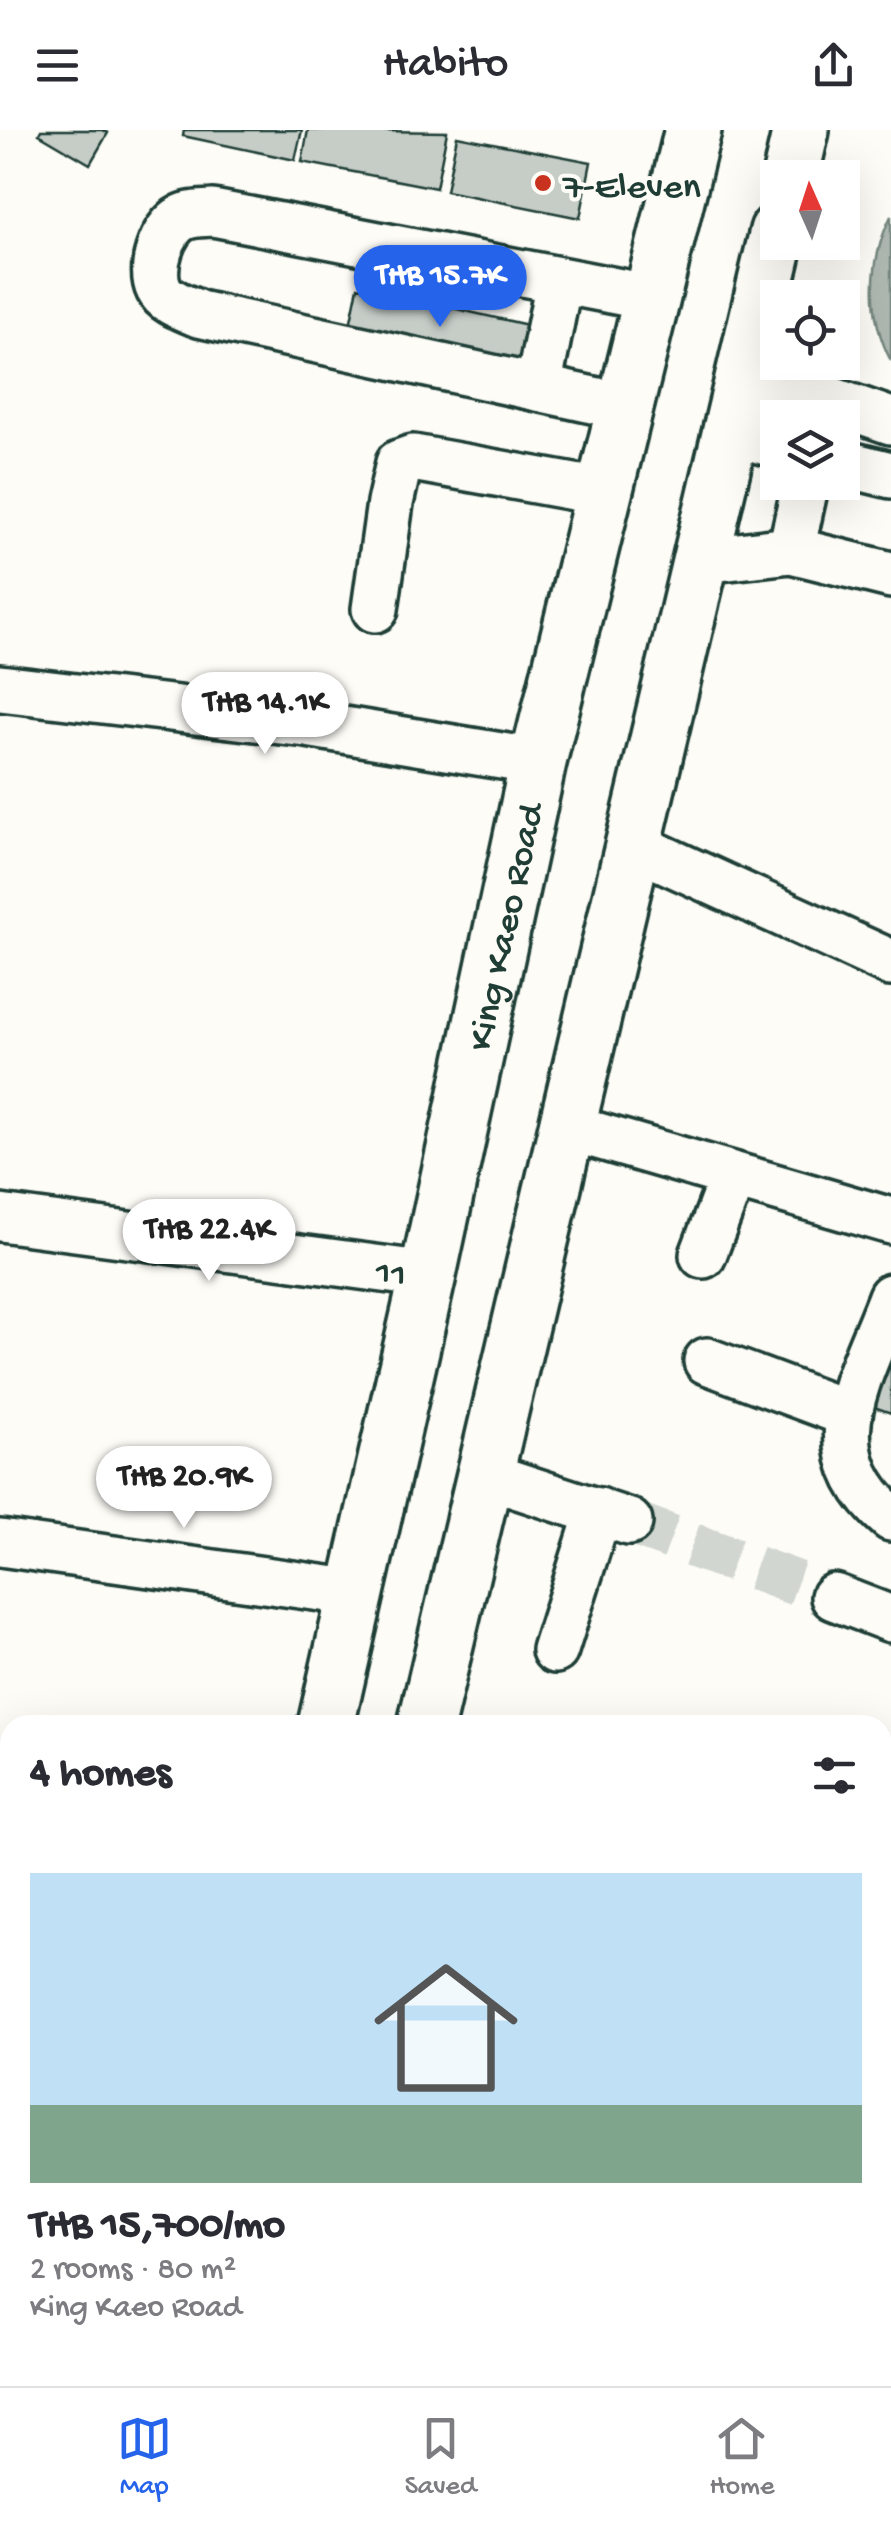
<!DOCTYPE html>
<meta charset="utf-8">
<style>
:root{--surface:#fff;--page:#f2f2f3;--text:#2b2b33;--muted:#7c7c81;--line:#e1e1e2;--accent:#2563eb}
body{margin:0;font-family:"Gochi Hand",sans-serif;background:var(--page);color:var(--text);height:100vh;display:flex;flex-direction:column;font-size:38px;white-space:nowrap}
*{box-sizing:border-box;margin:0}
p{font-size:32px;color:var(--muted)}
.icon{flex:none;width:55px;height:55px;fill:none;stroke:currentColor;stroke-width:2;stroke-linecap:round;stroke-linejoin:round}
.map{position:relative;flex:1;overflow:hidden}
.details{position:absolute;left:0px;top:1585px;width:892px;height:672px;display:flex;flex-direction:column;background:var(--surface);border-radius:30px 30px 0 0;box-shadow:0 10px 40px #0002}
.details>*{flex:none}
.needle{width:65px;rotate:357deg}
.fabs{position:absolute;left:760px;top:30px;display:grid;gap:20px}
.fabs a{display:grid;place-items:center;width:100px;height:100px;border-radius:0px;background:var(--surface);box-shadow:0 10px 40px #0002;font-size:50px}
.price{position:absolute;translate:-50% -85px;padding:0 22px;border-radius:35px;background:#fff;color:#222;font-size:32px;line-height:65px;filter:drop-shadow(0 2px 5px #0008)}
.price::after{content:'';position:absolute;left:50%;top:60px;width:30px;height:22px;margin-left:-15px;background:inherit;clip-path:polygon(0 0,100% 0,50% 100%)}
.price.current{background:var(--accent);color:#fff}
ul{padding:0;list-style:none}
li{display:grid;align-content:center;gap:20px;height:530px;padding:0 30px}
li+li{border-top:2px solid var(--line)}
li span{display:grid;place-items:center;height:310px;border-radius:0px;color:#555}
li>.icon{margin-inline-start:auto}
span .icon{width:180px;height:180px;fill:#fffc;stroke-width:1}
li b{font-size:42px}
h2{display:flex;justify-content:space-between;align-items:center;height:120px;padding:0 30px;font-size:42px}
header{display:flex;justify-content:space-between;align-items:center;height:130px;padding:0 30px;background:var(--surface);font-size:45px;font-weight:600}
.tab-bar{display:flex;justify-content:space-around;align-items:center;height:140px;border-top:2px solid var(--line);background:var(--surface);font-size:28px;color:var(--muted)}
.tab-bar a{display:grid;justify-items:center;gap:5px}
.tab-bar .current{color:var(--accent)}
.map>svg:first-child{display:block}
.industrial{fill:url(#industrial-furrows)}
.water{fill:#aeb8b1;stroke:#75877f;stroke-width:2.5}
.building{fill:#c6cdc7;stroke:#1f3d34;stroke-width:2.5}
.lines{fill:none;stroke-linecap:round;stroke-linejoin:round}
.minor-tunnel{stroke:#d1d6d0;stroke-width:45;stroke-dasharray:45 22;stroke-linecap:butt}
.minor-casing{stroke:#1f3d34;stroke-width:52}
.major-casing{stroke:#1f3d34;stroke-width:62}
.minor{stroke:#fdfcf7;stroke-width:45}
.major{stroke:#fdfcf7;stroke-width:55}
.poi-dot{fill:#c8321e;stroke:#fdfcf7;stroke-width:4}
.labels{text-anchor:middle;stroke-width:8;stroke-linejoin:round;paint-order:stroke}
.poi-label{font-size:38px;fill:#1f3d34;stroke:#fdfcf7;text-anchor:start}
.street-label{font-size:38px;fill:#1f3d34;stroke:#fdfcf7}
</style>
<header><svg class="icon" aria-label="menu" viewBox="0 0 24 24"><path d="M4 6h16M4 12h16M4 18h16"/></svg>Habito<svg class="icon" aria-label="share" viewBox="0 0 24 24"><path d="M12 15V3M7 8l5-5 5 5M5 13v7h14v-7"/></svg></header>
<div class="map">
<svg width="891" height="2256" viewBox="0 0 891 2256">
<defs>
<pattern id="industrial-furrows" width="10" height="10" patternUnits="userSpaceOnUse" patternTransform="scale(2.5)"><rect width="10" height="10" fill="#eceee9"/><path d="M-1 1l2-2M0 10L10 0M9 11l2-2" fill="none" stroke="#cacdc8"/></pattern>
</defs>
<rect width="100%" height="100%" fill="#fdfcf7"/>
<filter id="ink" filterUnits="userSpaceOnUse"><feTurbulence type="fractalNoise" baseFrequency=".01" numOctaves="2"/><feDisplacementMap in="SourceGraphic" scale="20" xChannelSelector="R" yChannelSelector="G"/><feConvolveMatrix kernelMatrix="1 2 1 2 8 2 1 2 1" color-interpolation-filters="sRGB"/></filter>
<g filter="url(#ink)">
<path class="industrial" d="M531,2248H826L852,2256H530Z"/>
<path class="water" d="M891,86V231C867,185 869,131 891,86Z"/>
<g class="building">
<path d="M41,0H103L108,3L90,34L39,4Z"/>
<path d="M184,0H302L295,30L183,6Z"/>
<path d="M308,0L447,2L436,58L302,32Z"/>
<path d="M457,6L591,32L580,88L446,61Z"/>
<path d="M358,157L532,196L521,244L348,205Z"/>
<path d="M891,1225V1283L874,1277Z"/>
</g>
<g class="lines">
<path class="minor-tunnel" d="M629,1392L834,1467"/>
<defs>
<g id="minor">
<path d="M745,240L891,291"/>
<path d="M538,258L559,151"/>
<path d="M625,277L199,184C186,178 166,173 159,159C149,139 162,98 182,88C191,83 203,84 213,83L652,168"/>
<path d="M731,302L778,315"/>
<path d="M842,333L891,345"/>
<path d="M791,420L806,352"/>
<path d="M702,430L791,420L891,445"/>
<path d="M375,479L390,373L399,333L413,328L607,363"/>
<path d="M0,558L307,594L538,632"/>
<path d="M633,715L891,833"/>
<path d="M567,997L891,1091"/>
<path id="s1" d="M0,1088L428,1145"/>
<path d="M703,1125L733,1046"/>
<path d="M891,1167C861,1248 810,1320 891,1388"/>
<path d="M707,1231L849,1284"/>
<path d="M485,1345L629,1392"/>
<path d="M0,1413L357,1463"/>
<path d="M834,1467L891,1489"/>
<path d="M555,1520L599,1381"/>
<path d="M0,1834L10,1836"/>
<path d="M882,2246L891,2249"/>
<path d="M740,2256L742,2248"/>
</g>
<g id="major">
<path d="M790,48L801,0"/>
<path id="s2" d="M326,1595L428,1145L538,632L693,0"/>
<path d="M426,1595L778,101"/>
<path d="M181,2256L183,2248"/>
<path d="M275,2256L277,2248"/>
</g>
</defs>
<use href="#minor" class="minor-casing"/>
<use href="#major" class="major-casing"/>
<use href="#minor" class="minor"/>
<use href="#major" class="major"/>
</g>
</g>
<circle class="poi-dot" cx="543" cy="53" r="10"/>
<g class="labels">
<g class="poi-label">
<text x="563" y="66">7-Eleven</text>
</g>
<g class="street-label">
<text dy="13" stroke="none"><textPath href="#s2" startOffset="818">King Kaeo Road</textPath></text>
<text dy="13" stroke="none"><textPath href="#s1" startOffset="395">11</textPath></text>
</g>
</g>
</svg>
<div class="fabs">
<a><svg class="needle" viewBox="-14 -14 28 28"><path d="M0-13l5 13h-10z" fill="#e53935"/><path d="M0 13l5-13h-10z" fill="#7c7c81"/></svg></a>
<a><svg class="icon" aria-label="locate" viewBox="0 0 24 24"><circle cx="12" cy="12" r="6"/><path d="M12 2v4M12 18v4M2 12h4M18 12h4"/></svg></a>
<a><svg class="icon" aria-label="layers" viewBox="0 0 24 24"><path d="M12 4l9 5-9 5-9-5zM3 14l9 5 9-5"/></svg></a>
</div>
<b class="price current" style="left:440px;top:200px">THB 15.7K</b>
<b class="price" style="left:265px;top:627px">THB 14.1K</b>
<b class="price" style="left:209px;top:1154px">THB 22.4K</b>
<b class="price" style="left:184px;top:1401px">THB 20.9K</b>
<section class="details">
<h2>4 homes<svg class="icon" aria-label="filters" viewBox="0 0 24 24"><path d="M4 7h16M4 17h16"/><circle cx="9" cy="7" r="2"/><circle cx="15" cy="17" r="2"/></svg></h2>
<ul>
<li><span style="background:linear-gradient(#bfe0f5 75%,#7fa58c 0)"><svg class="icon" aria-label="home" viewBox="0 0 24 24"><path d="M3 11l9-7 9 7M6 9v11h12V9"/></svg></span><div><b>THB 15,700/mo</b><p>2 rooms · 80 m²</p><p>King Kaeo Road</p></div></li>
</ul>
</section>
</div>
<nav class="tab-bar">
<a class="current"><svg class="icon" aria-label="map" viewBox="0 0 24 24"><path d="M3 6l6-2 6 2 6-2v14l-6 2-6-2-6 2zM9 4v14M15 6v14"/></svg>Map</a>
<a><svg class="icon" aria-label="saved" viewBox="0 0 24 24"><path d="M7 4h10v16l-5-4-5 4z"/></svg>Saved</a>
<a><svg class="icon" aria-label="home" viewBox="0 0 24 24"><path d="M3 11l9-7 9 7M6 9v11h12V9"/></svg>Home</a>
</nav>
